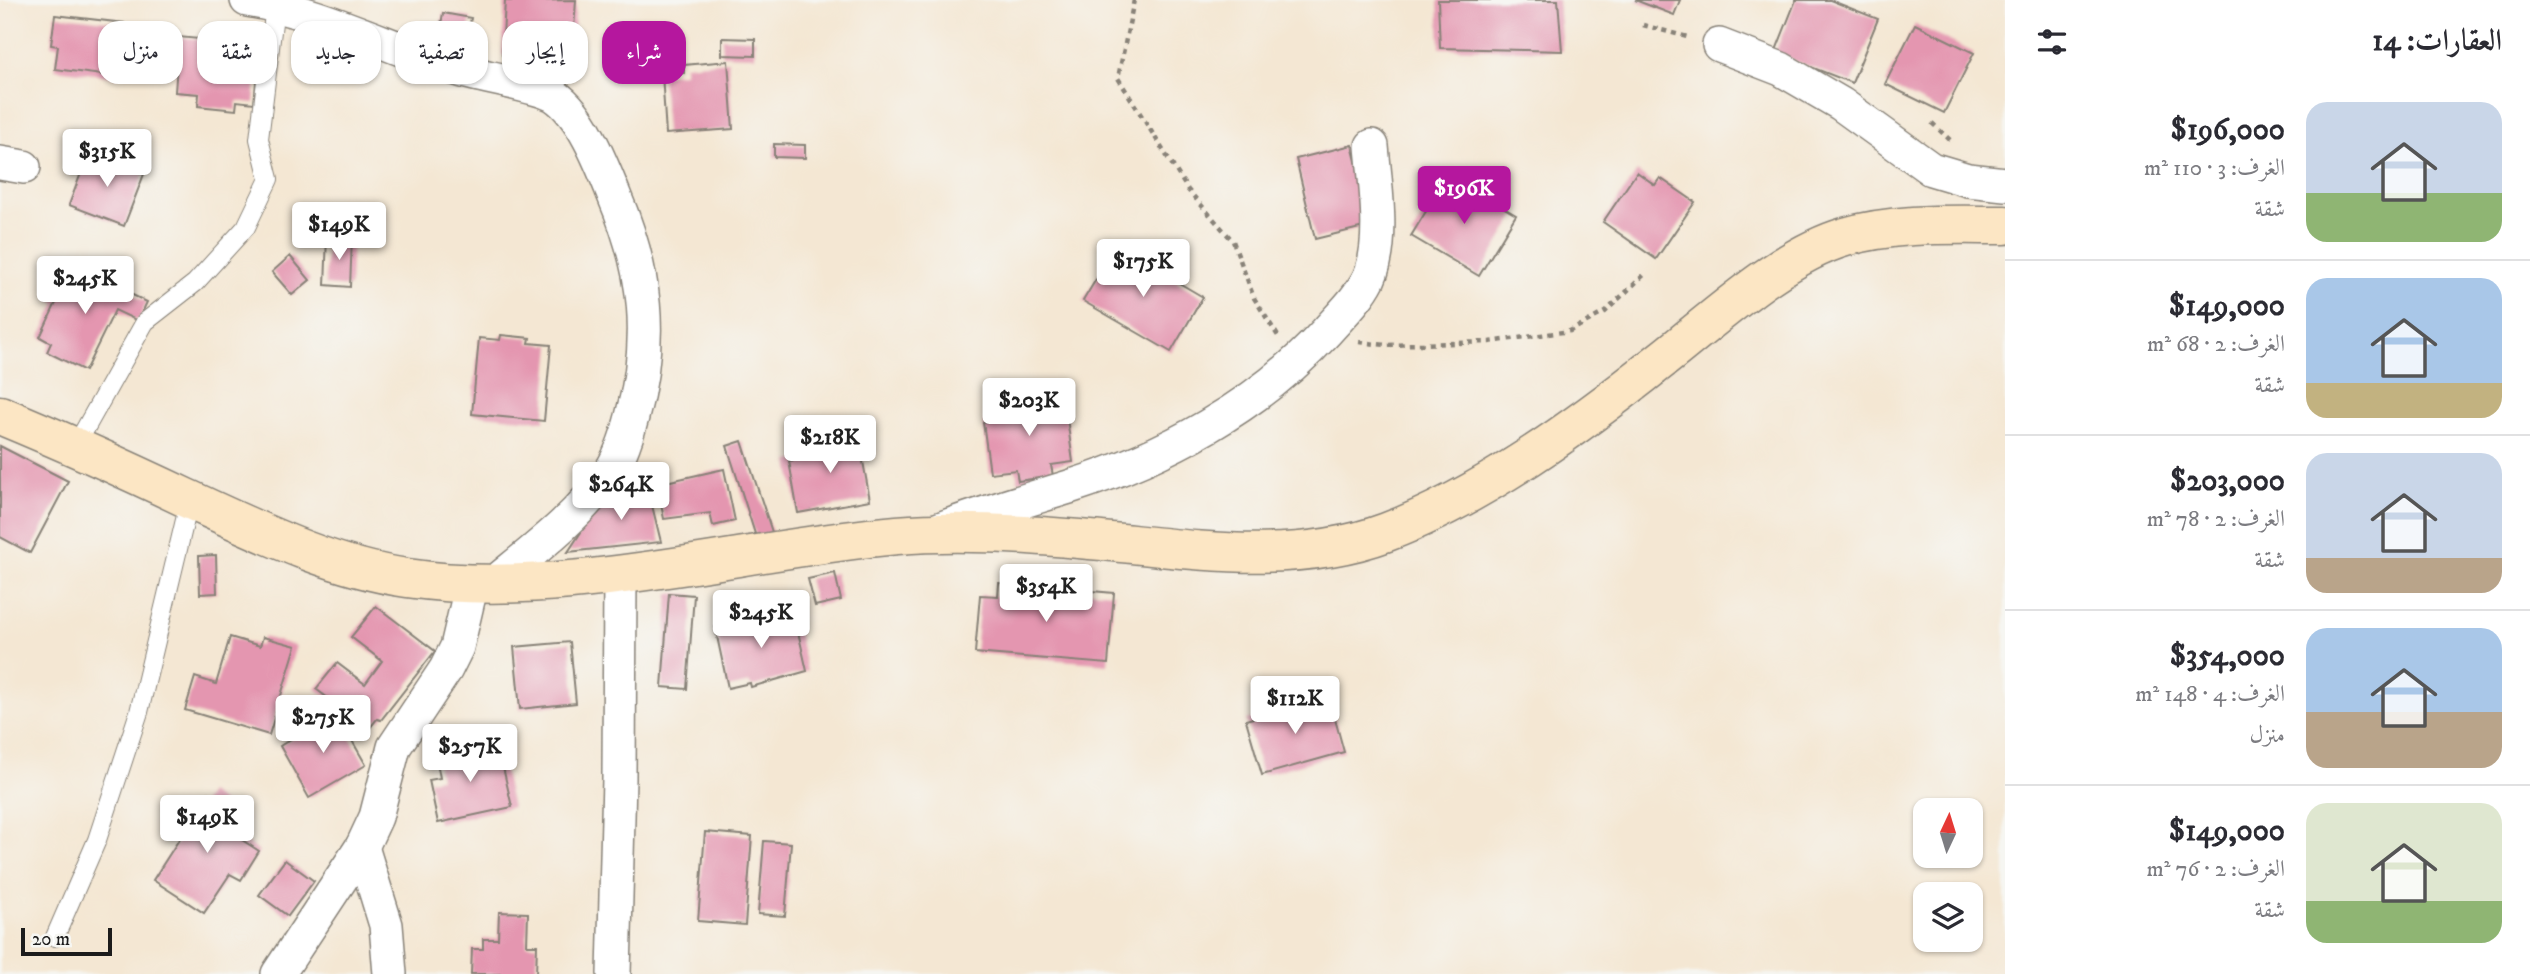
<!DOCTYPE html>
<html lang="ar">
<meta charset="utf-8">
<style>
:root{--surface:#fff;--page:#f7f7f7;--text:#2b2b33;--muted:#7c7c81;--line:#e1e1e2;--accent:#b5179e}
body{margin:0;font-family:"IM FELL DW Pica",Amiri,serif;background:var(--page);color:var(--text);direction:rtl;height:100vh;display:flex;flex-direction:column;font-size:26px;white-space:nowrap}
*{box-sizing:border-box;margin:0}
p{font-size:23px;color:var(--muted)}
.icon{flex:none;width:38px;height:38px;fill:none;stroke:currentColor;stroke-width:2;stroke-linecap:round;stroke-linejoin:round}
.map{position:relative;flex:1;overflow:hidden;direction:ltr}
.sheet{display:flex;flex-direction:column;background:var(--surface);width:525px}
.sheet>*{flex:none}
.top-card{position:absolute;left:21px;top:21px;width:665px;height:63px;direction:rtl;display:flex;gap:14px}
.needle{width:46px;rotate:4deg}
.tools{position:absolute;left:1913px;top:798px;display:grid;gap:14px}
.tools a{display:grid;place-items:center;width:70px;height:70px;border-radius:14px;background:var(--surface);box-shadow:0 2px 5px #0004;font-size:35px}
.scale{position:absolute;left:21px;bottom:18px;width:91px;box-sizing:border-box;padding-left:7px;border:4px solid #1c1c1c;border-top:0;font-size:19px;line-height:24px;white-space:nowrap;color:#1c1c1c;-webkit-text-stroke:5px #f6f6f2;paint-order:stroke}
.price{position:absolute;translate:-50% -60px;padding:0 16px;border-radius:7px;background:#fff;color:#222;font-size:23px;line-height:46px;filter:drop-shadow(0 2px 4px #0008)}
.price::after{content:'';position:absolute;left:50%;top:42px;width:21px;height:16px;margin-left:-10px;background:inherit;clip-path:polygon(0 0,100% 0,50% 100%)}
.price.active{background:var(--accent);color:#fff}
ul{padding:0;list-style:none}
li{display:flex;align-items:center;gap:21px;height:175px;padding:0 28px}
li+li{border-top:2px solid var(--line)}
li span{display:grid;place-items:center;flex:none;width:196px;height:140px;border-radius:21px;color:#555}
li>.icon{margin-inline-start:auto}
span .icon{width:84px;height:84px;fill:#fffc;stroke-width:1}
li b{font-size:30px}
h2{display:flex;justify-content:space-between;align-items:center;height:84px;padding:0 28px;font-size:30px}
.pill{padding:0 24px;border-radius:21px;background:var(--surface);box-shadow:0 2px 5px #0004;font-size:24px;line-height:63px}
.pill.active{background:var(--accent);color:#fff}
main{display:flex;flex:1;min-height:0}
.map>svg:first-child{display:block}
.building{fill:#e496b0}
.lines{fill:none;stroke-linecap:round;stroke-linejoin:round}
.lane-casing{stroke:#888278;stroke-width:20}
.street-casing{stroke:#888278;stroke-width:36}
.secondary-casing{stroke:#888278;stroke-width:41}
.path{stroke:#888278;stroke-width:4.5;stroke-dasharray:5 5;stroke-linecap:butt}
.lane{stroke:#fff;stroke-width:18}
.street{stroke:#fff;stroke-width:33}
.secondary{stroke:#fce6c4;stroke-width:38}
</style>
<main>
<section class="sheet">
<h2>العقارات: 14<svg class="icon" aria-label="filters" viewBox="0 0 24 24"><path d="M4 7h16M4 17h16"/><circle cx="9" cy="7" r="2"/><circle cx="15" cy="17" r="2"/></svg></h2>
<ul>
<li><span style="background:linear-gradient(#c9d6e8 65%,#8fb573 0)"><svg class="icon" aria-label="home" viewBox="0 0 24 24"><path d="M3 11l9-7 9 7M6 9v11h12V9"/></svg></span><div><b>$196,000</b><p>الغرف: 3 · 110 m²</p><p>شقة</p></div></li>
<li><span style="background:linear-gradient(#a9c7e8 75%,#c2b280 0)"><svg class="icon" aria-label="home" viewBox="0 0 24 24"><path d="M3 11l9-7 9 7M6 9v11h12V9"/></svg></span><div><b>$149,000</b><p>الغرف: 2 · 68 m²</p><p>شقة</p></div></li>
<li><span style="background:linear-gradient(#c9d6e8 75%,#b9a48a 0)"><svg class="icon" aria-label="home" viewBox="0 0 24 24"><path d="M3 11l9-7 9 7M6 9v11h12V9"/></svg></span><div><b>$203,000</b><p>الغرف: 2 · 78 m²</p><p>شقة</p></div></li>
<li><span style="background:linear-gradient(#a9c7e8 60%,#b9a48a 0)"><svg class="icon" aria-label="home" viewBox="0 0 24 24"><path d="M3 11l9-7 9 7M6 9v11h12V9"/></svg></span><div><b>$354,000</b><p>الغرف: 4 · 148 m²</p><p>منزل</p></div></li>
<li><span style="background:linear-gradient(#dfe7d0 70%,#8fb573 0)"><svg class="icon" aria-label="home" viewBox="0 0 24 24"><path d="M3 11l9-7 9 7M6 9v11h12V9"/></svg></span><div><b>$149,000</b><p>الغرف: 2 · 76 m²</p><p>شقة</p></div></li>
</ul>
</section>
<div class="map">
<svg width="2005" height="974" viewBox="0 0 2005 974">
<rect width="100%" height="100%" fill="#f6f6f2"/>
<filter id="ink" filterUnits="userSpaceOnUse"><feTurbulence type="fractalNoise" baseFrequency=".0143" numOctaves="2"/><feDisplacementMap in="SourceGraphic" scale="14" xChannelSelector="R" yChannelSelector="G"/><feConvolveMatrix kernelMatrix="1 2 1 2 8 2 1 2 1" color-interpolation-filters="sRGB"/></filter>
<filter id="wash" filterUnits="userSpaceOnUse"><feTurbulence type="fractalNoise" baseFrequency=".00686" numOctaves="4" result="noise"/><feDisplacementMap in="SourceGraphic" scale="28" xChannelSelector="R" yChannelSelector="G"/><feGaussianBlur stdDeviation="1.57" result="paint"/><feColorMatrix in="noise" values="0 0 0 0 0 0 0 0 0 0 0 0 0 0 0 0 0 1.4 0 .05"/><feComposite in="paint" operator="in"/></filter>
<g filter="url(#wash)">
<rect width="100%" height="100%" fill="#f4e7d3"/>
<g id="blocks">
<g class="building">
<path d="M576,0L572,59L502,55L505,1Z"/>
<path d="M1438,0H1558L1562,51L1440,48Z"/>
<path d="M1635,0H1680L1674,15Z"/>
<path d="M1796,0H1830L1878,19L1852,83L1775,53Z"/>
<path d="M443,13L471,18L465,48L438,43Z"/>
<path d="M55,15L124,23L117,77L55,69L58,46L51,45Z"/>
<path d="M1915,24L1974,53L1944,113L1885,84Z"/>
<path d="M209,35L228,37V43L263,47L262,61H258L254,103L237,101L236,110L198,106L199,94L175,92L179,37L209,40Z"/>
<path d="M722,38L755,39V56L722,55Z"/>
<path d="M728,61L733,129L666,134L662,74L684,73V65Z"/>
<path d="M774,144L805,145V158L774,157Z"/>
<path d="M1352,145L1372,225L1315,239L1296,159Z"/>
<path d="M89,152L107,159L108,154L122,159L120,165L144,174L124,226L69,205Z"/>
<path d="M1637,172L1655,185L1660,178L1695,202L1656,259L1603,222Z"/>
<path d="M1448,175L1516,215L1479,276L1411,236Z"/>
<path d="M327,237L352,238L350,287L325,285Z"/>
<path d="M1116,246L1203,297L1171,352L1083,301Z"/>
<path d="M290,256L310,280L292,295L272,272Z"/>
<path d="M71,265L147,302L138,321L115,310L85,371L47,352L51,343L40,337L56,303L48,299L53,288L58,290Z"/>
<path d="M501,335L530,338L529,343L551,345L544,421L472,414L479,338L500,340Z"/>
<path d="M1044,386L1048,414L1066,411L1073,462L1051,465L1053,476L1018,481L1016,470L990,473L983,422L1017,418L1013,390Z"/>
<path d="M858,434L870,500L798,513L789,461L816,456L813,442Z"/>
<path d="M742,441L772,532L756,537L727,446Z"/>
<path d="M0,446L68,481L30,553L0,537Z"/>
<path d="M724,469L735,521L713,526L710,513L664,519L657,484Z"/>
<path d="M645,477L661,542L568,552L599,505Z"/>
<path d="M216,555L217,593L200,594L199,556Z"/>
<path d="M835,573L841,600L815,606L808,579Z"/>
<path d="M999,583L1114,593L1108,664L975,653L980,595L998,596Z"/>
<path d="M669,593L694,595L687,689L662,687Z"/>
<path d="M376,606L435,651L381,720L377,719L369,729L316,689L337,663L365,684L382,661L351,637Z"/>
<path d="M793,610L807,671L751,687L750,683L728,688L715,627Z"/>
<path d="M230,637L260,646L263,637L296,646L269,735L185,710L195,677L216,684Z"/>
<path d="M570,642L576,703L520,709L514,647Z"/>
<path d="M1329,697L1344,752L1262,775L1246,720Z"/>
<path d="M335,711L366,765L309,798L280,746Z"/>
<path d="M498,745L512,807L438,823L429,780L440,778L436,757Z"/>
<path d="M209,793L248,819L236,836L259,851L241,880L230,874L204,913L153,880Z"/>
<path d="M705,832L752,836L745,925L698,921Z"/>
<path d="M764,841L791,843L785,916L758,914Z"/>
<path d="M285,860L314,881L288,916L259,895Z"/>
<path d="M499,912L528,913L527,945H537L536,974H471L472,949H483V939H498Z"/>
</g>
</g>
</g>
<g filter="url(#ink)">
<use href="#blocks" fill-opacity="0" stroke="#888278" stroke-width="2"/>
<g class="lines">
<defs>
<g id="lane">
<path d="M75,447L145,322L195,283L246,227L269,179L259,139L275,6"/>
<path d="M55,937L97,840L139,712L190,499"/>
</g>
<g id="street">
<path d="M247,0C322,12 391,49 463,71C483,77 542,87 555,96C583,115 602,165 614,195C646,271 654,337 632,417C627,436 620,459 608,475C576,519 534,550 493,584"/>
<path d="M1719,45L1781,69L1841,104L1931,169L1968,180L2005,184"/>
<path d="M0,163L24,167"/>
<path d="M937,530C981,513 1024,501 1069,487C1164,457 1259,406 1326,332C1341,315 1359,298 1369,278C1385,243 1375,183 1372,146"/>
<path d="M362,847L386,925L390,974"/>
<path d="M278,974L362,847L376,817L394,747L446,669L457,647L472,583"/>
<path d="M614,974L619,779L620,573"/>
</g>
<path id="secondary" d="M0,415C63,441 125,469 186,498C256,530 330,567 407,578C564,601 740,549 897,535C957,530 1020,534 1079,539C1181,547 1288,569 1387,532C1482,496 1580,425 1659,362C1712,321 1780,256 1845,237C1896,222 1952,225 2005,225"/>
</defs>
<use href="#lane" class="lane-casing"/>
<use href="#street" class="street-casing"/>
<use href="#secondary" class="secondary-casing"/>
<g class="path">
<path d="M1134,0L1118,78L1188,190L1233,241L1254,298L1278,336"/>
<path d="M1643,25L1691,38"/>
<path d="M1932,123L1950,140"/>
<path d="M1359,342L1386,345L1489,342L1570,331L1605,312L1647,272"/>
</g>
<use href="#lane" class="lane"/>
<use href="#street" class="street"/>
<use href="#secondary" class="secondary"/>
</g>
</g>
</svg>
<div class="tools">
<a><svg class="needle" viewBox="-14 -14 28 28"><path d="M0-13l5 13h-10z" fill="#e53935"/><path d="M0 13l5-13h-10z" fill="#7c7c81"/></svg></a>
<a><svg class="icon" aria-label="layers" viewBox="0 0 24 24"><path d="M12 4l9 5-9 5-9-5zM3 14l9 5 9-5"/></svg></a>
</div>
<div class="scale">20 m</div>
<b class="price" style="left:107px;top:189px">$315K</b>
<b class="price active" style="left:1464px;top:226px">$196K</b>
<b class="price" style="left:339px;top:262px">$149K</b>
<b class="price" style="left:1143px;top:299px">$175K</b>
<b class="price" style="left:85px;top:316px">$245K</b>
<b class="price" style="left:1029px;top:438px">$203K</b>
<b class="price" style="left:830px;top:475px">$218K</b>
<b class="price" style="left:621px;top:522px">$264K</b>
<b class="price" style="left:1046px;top:624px">$354K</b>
<b class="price" style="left:761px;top:650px">$245K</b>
<b class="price" style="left:1295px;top:736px">$112K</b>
<b class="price" style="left:323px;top:755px">$275K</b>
<b class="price" style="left:470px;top:784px">$257K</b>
<b class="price" style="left:207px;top:855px">$149K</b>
<div class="top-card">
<a class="pill active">شراء</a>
<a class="pill">إيجار</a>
<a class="pill">تصفية</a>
<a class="pill">جديد</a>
<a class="pill">شقة</a>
<a class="pill">منزل</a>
</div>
</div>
</main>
